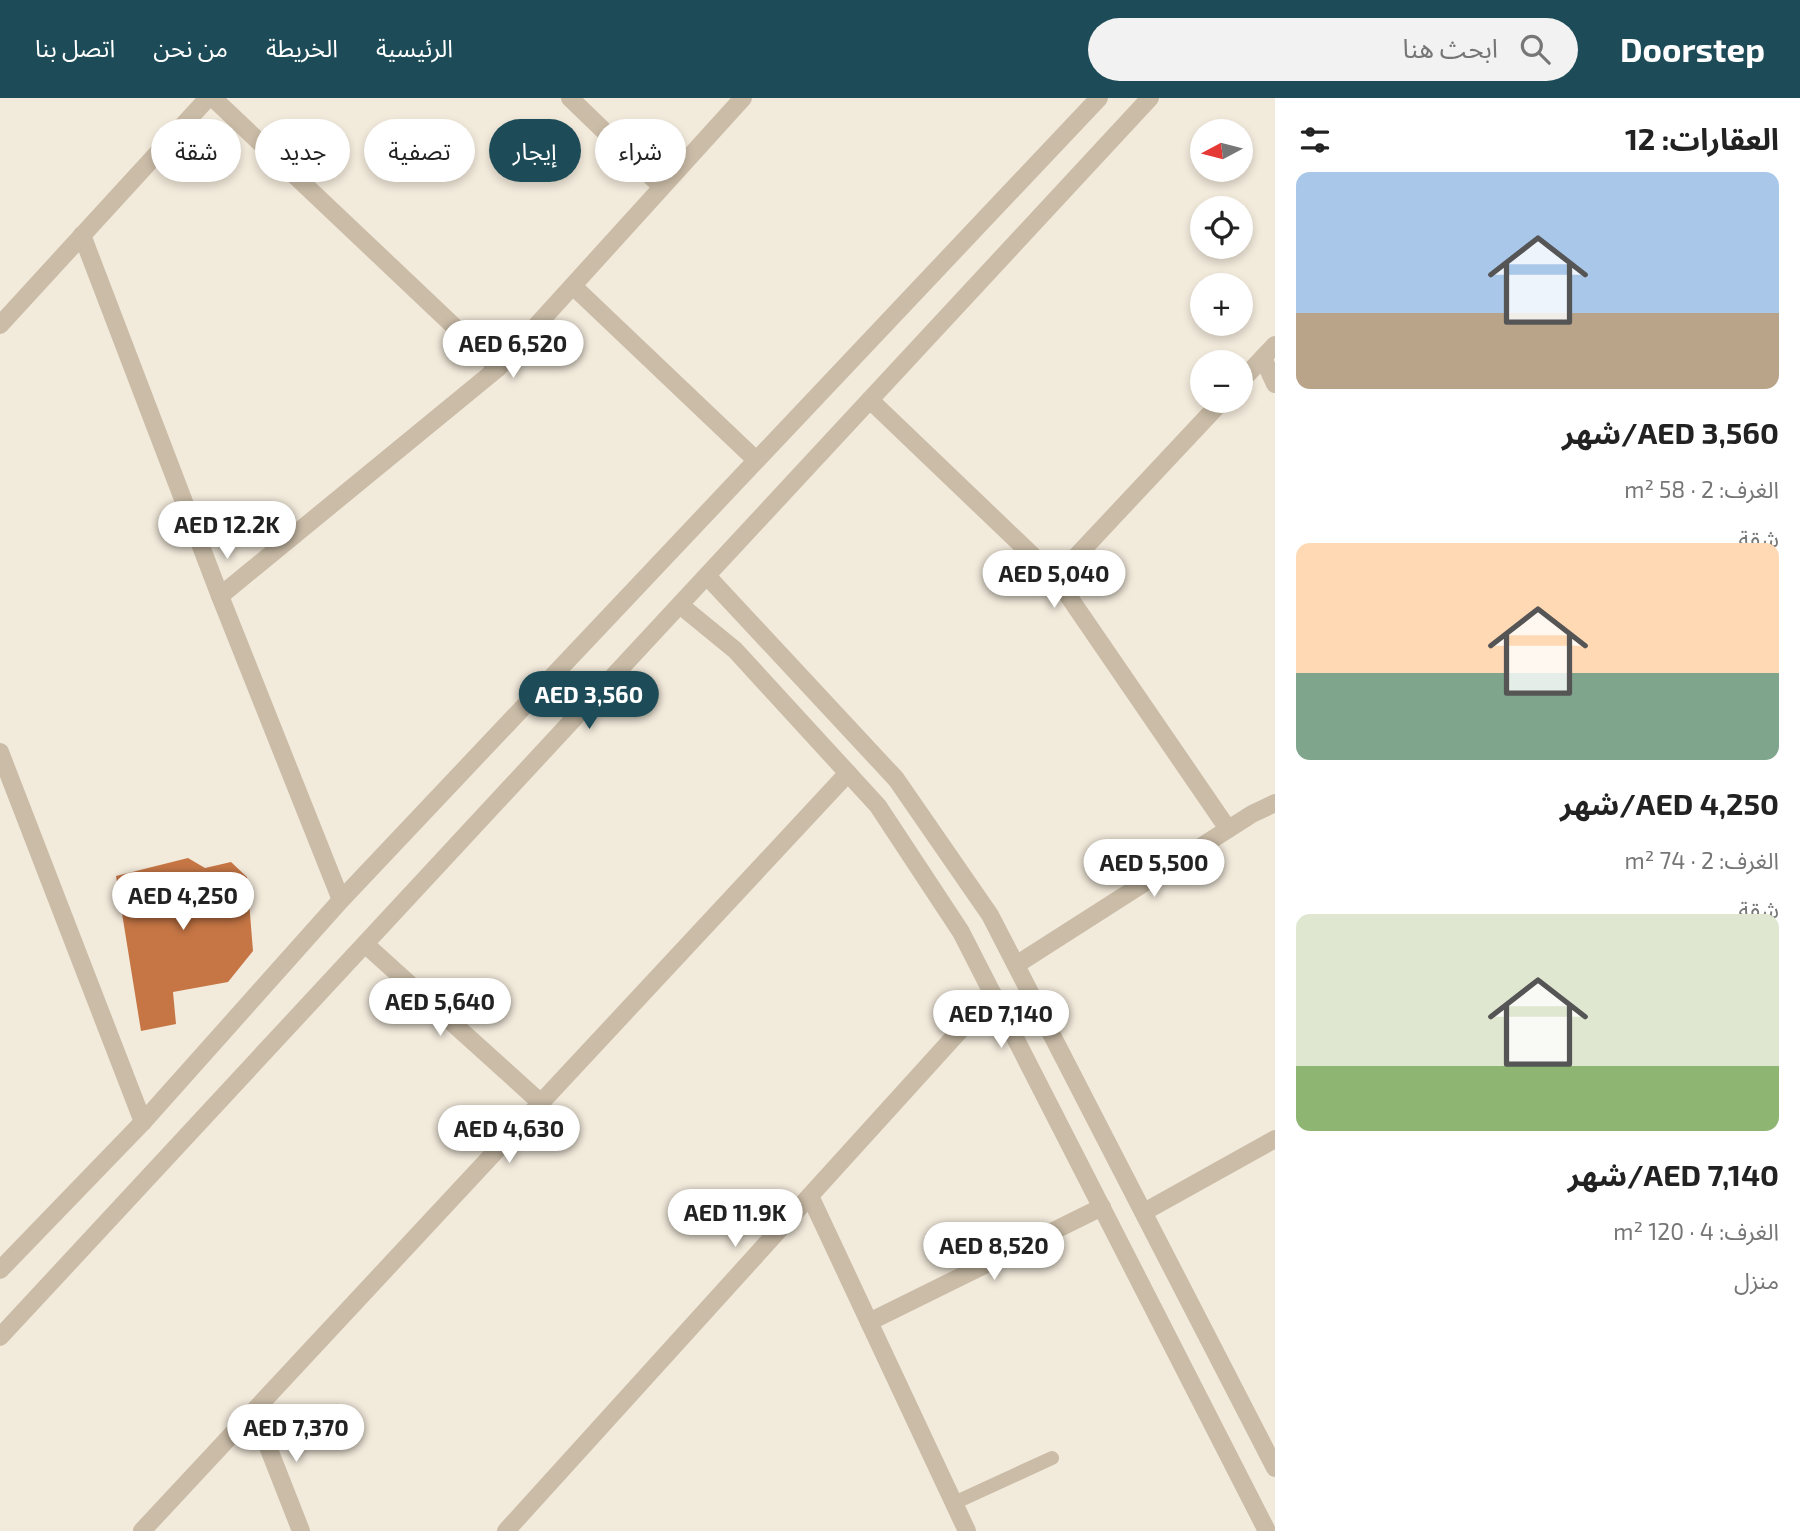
<!DOCTYPE html>
<html lang="ar">
<meta charset="utf-8">
<style>
:root{--surface:#fff;--page:#f2f2f2;--text:#222;--muted:#767676;--accent:#1d4c58}
body{margin:0;font-family:"Exo 2","Noto Sans Arabic",sans-serif;background:var(--page);color:var(--text);direction:rtl;height:100vh;display:flex;flex-direction:column;font-size:26px;white-space:nowrap}
*{box-sizing:border-box;margin:0}
p{font-size:23px;color:var(--muted)}
.icon{flex:none;width:38px;height:38px;fill:none;stroke:currentColor;stroke-width:2;stroke-linecap:round;stroke-linejoin:round}
.map{position:relative;flex:1;overflow:hidden;direction:ltr}
.details{display:flex;flex-direction:column;background:var(--surface);width:525px}
.details>*{flex:none}
.top-card{position:absolute;left:21px;top:21px;width:665px;height:63px;direction:rtl;display:flex;gap:14px}
.needle{width:46px;rotate:263deg}
.controls{position:absolute;left:1190px;top:21px;display:grid;gap:14px}
.controls a{display:grid;place-items:center;width:63px;height:63px;border-radius:50%;background:var(--surface);box-shadow:0 4px 10px #0003;font-size:35px}
.price{position:absolute;translate:-50% -60px;padding:0 16px;border-radius:24px;background:#fff;color:#222;font-size:23px;line-height:46px;filter:drop-shadow(0 2px 4px #0008)}
.price::after{content:'';position:absolute;left:50%;top:42px;width:21px;height:16px;margin-left:-10px;background:inherit;clip-path:polygon(0 0,100% 0,50% 100%)}
.price.active{background:var(--accent);color:#fff}
ul{padding:0;list-style:none}
li{display:grid;align-content:center;gap:14px;height:371px;padding:0 21px}
li span{display:grid;place-items:center;height:217px;border-radius:14px;color:#555}
li>.icon{margin-inline-start:auto}
span .icon{width:126px;height:126px;fill:#fffc;stroke-width:1}
li b{font-size:30px}
h2{display:flex;justify-content:space-between;align-items:center;height:84px;padding:0 21px;font-size:30px}
.pill{padding:0 24px;border-radius:32px;background:var(--surface);box-shadow:0 4px 10px #0003;font-size:24px;line-height:63px}
.pill.active{background:var(--accent);color:#fff}
header{display:flex;align-items:center;gap:42px;box-sizing:border-box;height:98px;padding:0 35px;background:var(--accent);color:#fff}
header strong{font-size:33px}
nav{display:flex;gap:38px;margin-inline-start:auto;font-size:24px}
.search{width:490px;height:63px;background:var(--page);display:flex;align-items:center;gap:18px;box-sizing:border-box;padding:0 24px;border-radius:38px;color:var(--muted);font-size:26px}
main{display:flex;flex:1;min-height:0}
.map>svg:first-child{display:block}
.building{fill:#c67645}
.lines{fill:none;stroke-linecap:round;stroke-linejoin:round}
.service{stroke:#cabca7;stroke-width:14}
.minor{stroke:#cabca7;stroke-width:18}
</style>
<header>
<strong>Doorstep</strong>
<div class="search"><svg class="icon" aria-label="search" viewBox="0 0 24 24"><circle cx="10" cy="10" r="6"/><path d="M15 15l6 6"/></svg>ابحث هنا</div>
<nav><a>الرئيسية</a><a>الخريطة</a><a>من نحن</a><a>اتصل بنا</a></nav>
</header>
<main>
<section class="details">
<h2>العقارات: 12<svg class="icon" aria-label="filters" viewBox="0 0 24 24"><path d="M4 7h16M4 17h16"/><circle cx="9" cy="7" r="2"/><circle cx="15" cy="17" r="2"/></svg></h2>
<ul>
<li><span style="background:linear-gradient(#a9c7e8 65%,#b9a48a 0)"><svg class="icon" aria-label="home" viewBox="0 0 24 24"><path d="M3 11l9-7 9 7M6 9v11h12V9"/></svg></span><div><b>AED 3,560/شهر</b><p>الغرف: 2 · 58 m²</p><p>شقة</p></div></li>
<li><span style="background:linear-gradient(#ffd9b3 60%,#7fa58c 0)"><svg class="icon" aria-label="home" viewBox="0 0 24 24"><path d="M3 11l9-7 9 7M6 9v11h12V9"/></svg></span><div><b>AED 4,250/شهر</b><p>الغرف: 2 · 74 m²</p><p>شقة</p></div></li>
<li><span style="background:linear-gradient(#dfe7d0 70%,#8fb573 0)"><svg class="icon" aria-label="home" viewBox="0 0 24 24"><path d="M3 11l9-7 9 7M6 9v11h12V9"/></svg></span><div><b>AED 7,140/شهر</b><p>الغرف: 4 · 120 m²</p><p>منزل</p></div></li>
</ul>
</section>
<div class="map">
<svg width="1275" height="1433" viewBox="0 0 1275 1433">
<rect width="100%" height="100%" fill="#f2eadb"/>
<path class="building" d="M188,760L205,770L231,764L247,779L253,853L228,884L173,894L176,926L141,933L116,778Z"/>
<g class="lines">
<path class="service" d="M954,1405L1052,1360"/>
<g class="minor">
<path d="M213,0L498,270"/>
<path d="M570,0L662,89"/>
<path d="M82,137L220,498L341,802"/>
<path d="M573,188L756,362"/>
<path d="M0,227L208,0"/>
<path d="M1263,260L1275,286"/>
<path d="M1241,283L1275,247"/>
<path d="M870,302L1056,480L1228,731"/>
<path d="M707,478L896,681L990,817L1275,1370"/>
<path d="M1056,480L1222,303"/>
<path d="M220,498L498,270L743,0"/>
<path d="M680,507L735,552L878,708L961,834L1267,1433"/>
<path d="M0,654L143,1024"/>
<path d="M365,846L541,1005"/>
<path d="M1016,867L1252,716L1275,705"/>
<path d="M810,1098L967,1433"/>
<path d="M1144,1114L1275,1041"/>
<path d="M0,1172L143,1024L341,802L1099,0"/>
<path d="M869,1224L1102,1109"/>
<path d="M0,1239L1150,0"/>
<path d="M254,1313L301,1433"/>
<path d="M142,1433L848,675"/>
<path d="M506,1433L993,896"/>
</g>
</g>
</svg>
<div class="controls">
<a><svg class="needle" viewBox="-14 -14 28 28"><path d="M0-13l5 13h-10z" fill="#e53935"/><path d="M0 13l5-13h-10z" fill="#767676"/></svg></a>
<a><svg class="icon" aria-label="locate" viewBox="0 0 24 24"><circle cx="12" cy="12" r="6"/><path d="M12 2v4M12 18v4M2 12h4M18 12h4"/></svg></a>
<a>+</a>
<a>−</a>
</div>
<b class="price" style="left:513px;top:282px">AED 6,520</b>
<b class="price" style="left:227px;top:463px">AED 12.2K</b>
<b class="price" style="left:1054px;top:512px">AED 5,040</b>
<b class="price active" style="left:589px;top:633px">AED 3,560</b>
<b class="price" style="left:1154px;top:801px">AED 5,500</b>
<b class="price" style="left:183px;top:834px">AED 4,250</b>
<b class="price" style="left:440px;top:940px">AED 5,640</b>
<b class="price" style="left:1001px;top:952px">AED 7,140</b>
<b class="price" style="left:509px;top:1067px">AED 4,630</b>
<b class="price" style="left:735px;top:1151px">AED 11.9K</b>
<b class="price" style="left:994px;top:1184px">AED 8,520</b>
<b class="price" style="left:296px;top:1366px">AED 7,370</b>
<div class="top-card">
<a class="pill">شراء</a>
<a class="pill active">إيجار</a>
<a class="pill">تصفية</a>
<a class="pill">جديد</a>
<a class="pill">شقة</a>
</div>
</div>
</main>
